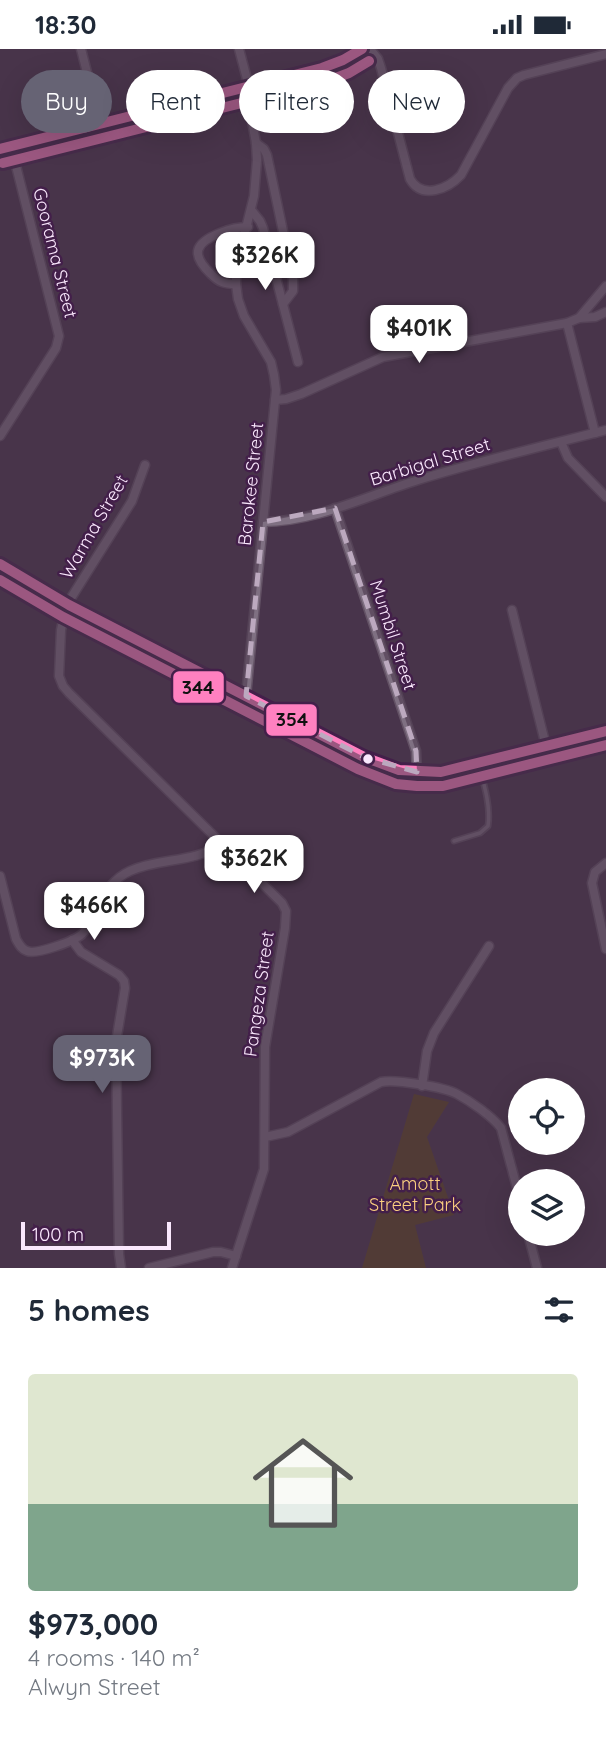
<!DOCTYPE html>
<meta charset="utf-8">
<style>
:root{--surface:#fff;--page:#f2f2f3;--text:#1f2937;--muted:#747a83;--accent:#666374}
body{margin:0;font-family:Quicksand,sans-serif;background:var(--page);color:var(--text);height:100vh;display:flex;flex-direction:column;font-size:26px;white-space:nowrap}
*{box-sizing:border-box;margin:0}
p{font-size:23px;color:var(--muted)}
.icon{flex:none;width:38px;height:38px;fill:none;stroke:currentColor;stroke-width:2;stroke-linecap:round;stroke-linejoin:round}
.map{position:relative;height:1219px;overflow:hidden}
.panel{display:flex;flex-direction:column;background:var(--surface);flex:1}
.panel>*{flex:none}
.hud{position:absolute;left:21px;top:21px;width:565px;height:63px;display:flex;gap:14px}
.controls{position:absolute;left:508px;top:1029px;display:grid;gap:14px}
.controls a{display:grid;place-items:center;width:77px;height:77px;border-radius:50%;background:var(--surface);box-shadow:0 7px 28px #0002;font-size:35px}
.scale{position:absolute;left:21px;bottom:18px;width:150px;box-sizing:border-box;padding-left:7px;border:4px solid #fae8fd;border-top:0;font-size:19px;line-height:24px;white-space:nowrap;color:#fae8fd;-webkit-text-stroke:5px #431f4a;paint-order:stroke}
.price{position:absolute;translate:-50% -60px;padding:0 16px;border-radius:14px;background:#fff;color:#222;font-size:23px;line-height:46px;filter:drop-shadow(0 2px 4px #0008)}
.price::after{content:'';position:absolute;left:50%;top:42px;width:21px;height:16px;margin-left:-10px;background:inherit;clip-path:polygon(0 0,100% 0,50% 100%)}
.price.current{background:var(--accent);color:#fff}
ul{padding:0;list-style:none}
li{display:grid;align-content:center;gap:14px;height:371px;padding:0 28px}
li span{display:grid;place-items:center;height:217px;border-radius:7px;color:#555}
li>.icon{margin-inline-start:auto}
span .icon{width:126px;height:126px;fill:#fffc;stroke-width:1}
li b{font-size:30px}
h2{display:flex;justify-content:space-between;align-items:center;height:84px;padding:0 28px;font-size:30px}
.tag{padding:0 24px;border-radius:32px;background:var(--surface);box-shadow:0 7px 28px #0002;font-size:24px;line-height:63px}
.tag.current{background:var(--accent);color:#fff}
.status{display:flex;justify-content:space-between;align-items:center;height:49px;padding:0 35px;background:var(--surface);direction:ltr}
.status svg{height:19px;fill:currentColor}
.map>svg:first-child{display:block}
.green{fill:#5c441d}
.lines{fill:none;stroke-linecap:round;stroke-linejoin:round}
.service-casing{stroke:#635265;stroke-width:7}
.minor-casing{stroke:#635265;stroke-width:11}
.tertiary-casing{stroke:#635265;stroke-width:13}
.service{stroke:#7f7082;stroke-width:3.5}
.minor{stroke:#7f7082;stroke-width:8}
.tertiary{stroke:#7f7082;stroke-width:10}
.bus-1-casing{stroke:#431f4a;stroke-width:16}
.bus-2-casing{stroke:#431f4a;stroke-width:16}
.bus-3-casing{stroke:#431f4a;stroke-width:16}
.bus-1{stroke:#ff80c0;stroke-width:10}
.bus-2{stroke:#ff80c0;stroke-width:10}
.bus-3{stroke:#ff80c0;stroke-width:10}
.marked{fill:none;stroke:#bca9bf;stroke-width:5;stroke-dasharray:14 9;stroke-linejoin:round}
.bus-dot{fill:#fae8fd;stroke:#431f4a;stroke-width:2.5}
.labels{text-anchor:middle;stroke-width:5;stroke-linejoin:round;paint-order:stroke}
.street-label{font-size:18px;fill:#fae8fd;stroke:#431f4a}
.park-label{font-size:18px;fill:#fbcf7f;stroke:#431f4a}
.line-badge{stroke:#431f4a;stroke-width:2.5}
.pale-badge-label{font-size:19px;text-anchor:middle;font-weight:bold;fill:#111}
</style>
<div class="status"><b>18:30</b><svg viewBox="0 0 49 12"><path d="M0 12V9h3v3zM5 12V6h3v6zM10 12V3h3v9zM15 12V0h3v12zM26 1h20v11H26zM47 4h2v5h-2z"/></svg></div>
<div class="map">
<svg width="606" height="1219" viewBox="0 0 606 1219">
<rect width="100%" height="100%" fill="#48344b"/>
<path class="green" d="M414,1045L449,1053L427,1088L454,1166L415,1176L426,1219H362Z"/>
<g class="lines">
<defs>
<path id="service" d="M454,792L480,784L488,777C491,758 484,735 479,717"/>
<g id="minor">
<path d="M81,0L100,74"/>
<path d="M239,0L247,30V45L256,94L257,111L254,147L236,219V235L238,250L244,267L271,313L274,326L276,341L246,647"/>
<path d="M370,0L378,10L381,19L410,130C422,151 448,140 461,126L508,39L517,29L524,26L606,5"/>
<path d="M256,94L264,100L267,106L293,230V242L283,255"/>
<path d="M252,162L260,172L263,179L298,313"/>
<path d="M236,235C224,235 219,233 211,225C190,205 195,194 220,184C230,180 237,178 248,178"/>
<path d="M579,269L606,237"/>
<path d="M275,351L286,350L301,345L383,308L567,274"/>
<path d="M595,384L567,274L579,269L595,268L606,263"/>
<path d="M0,387L56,299L59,287L11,97"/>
<path d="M561,393L568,409L606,448"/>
<path d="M145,416L132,452L71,549L63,572L61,581L59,627L63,637L69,644L282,854L286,862L285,879L265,998L264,1120L232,1219"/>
<path d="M335,459L416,702L417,723"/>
<path d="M263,473C315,473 369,446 418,431C480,412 543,397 606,381"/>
<path d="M512,561L546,697"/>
<path d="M606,814L595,823L592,834L606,900"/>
<path d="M0,827L16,890C19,895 21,900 27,902C36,906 75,892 82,885C88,880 90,873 93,866C101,848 112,830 130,822C160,808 195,815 222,794"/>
<path d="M72,891L81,903L119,926L124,932L125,939L116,993L119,1205L121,1219"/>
<path d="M422,1037L427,1002L434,984L489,897"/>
<path d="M265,1088L288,1083L381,1033C395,1030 444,1038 457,1045C470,1052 492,1067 501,1079L520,1150"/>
<path d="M528,1185L537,1219"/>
<path d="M149,1219L213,1203H221L236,1207"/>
</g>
<g id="tertiary">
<path d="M0,100L322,19L343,11L362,0"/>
<path d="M0,515L69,556L364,708L399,721L417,723H441L606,682"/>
</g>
</defs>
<use href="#service" class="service-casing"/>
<use href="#minor" class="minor-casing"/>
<use href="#tertiary" class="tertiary-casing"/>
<use href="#service" class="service"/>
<use href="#minor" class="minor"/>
<use href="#tertiary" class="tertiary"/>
<defs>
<g id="bus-1">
<path d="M0,100L322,19L343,11L362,0"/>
<path d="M0,515L69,556L364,708L399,721L441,723L606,682"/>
</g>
<path id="bus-2" d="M0,531L63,568L358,720L396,735L417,737H443L606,696"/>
<path id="bus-3" d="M3,114L325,33L349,24L369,12"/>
</defs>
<use href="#bus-1" class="bus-1-casing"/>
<use href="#bus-2" class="bus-2-casing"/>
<use href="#bus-3" class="bus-3-casing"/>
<use href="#bus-1" class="bus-1"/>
<use href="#bus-2" class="bus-2"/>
<use href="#bus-3" class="bus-3"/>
</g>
<path d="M0 0H606V1219H0ZM335,459L416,702L417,723L364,708L246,647L263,473Z" fill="#48344b" fill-opacity=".55" fill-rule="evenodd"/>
<path class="marked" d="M335,459L416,702L417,723L364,708L246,647L263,473Z"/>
<circle class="bus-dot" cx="368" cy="710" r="6"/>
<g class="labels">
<g class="street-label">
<text transform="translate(55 204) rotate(76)" y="6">Goorama Street</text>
<text transform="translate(430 413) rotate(-17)" y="6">Barbigal Street</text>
<text transform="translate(251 435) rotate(-84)" y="6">Barokee Street</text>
<text transform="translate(94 478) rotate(-60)" y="6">Warma Street</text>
<text transform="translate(393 586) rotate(72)" y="6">Mumbil Street</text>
<text transform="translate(259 945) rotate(-82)" y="6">Pangeza Street</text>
</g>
<g class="park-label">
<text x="415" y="1141">Amott<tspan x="415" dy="21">Street Park</tspan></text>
</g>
</g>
<g class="line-badge">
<rect x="172" y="621" width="53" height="34" rx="7" fill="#ff80c0"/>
<rect x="265" y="654" width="53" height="34" rx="7" fill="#ff80c0"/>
</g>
<g class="pale-badge-label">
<text x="198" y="645">344</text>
<text x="292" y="677">354</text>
</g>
</svg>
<div class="controls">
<a><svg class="icon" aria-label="locate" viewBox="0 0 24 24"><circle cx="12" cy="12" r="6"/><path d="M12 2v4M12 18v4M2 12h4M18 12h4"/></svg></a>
<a><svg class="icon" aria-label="layers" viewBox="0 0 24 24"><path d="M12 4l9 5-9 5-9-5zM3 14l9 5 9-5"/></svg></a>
</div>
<div class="scale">100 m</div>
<b class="price" style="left:265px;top:243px">$326K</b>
<b class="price" style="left:419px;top:316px">$401K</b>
<b class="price" style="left:254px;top:846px">$362K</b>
<b class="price" style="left:94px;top:893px">$466K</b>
<b class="price current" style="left:102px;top:1046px">$973K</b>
<div class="hud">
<a class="tag current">Buy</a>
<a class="tag">Rent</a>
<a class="tag">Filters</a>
<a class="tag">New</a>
</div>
</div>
<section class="panel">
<h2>5 homes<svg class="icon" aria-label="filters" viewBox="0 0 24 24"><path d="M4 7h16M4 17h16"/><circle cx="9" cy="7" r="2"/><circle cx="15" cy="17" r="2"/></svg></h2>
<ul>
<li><span style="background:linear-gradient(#dfe7d0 60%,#7fa58c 0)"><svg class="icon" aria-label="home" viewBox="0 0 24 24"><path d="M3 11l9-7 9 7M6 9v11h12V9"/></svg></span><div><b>$973,000</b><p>4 rooms · 140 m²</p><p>Alwyn Street</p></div></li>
</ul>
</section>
